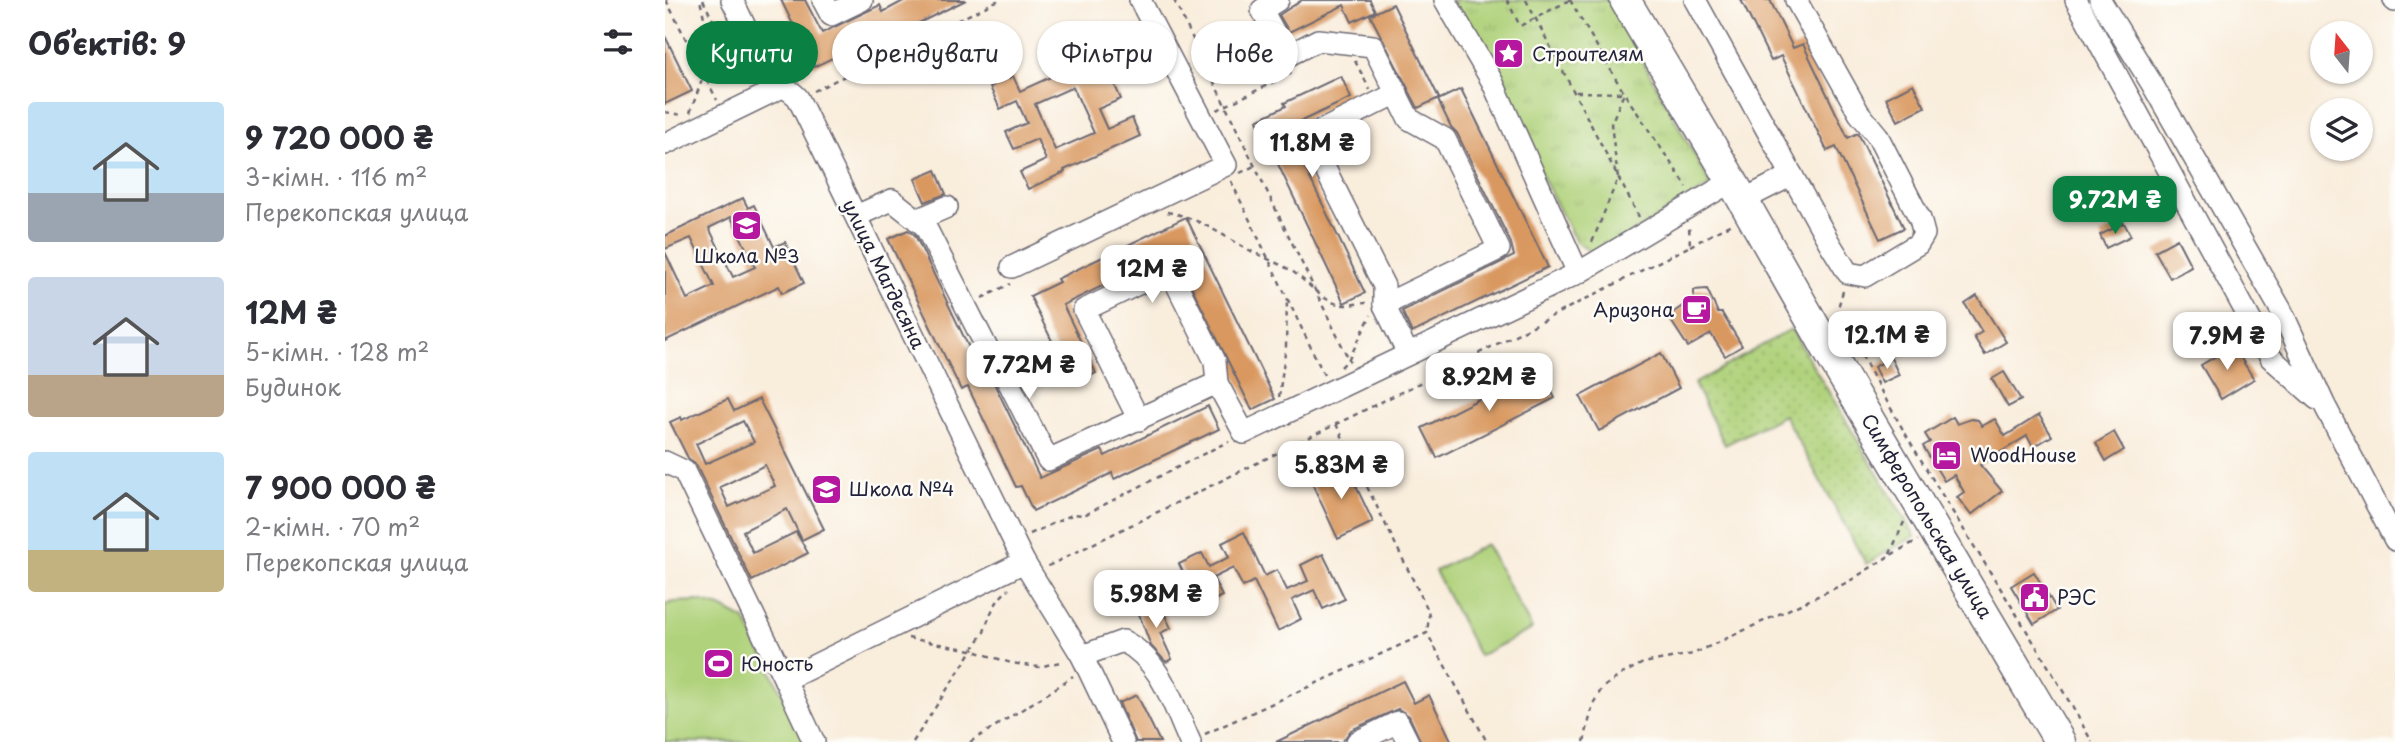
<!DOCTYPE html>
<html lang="uk">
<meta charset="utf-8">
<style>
:root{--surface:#fff;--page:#f7f7f7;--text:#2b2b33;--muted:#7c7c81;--accent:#0b8043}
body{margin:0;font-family:"Playpen Sans",sans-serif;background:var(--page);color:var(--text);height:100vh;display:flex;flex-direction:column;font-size:26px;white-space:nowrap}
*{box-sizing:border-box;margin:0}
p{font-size:23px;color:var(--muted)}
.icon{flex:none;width:38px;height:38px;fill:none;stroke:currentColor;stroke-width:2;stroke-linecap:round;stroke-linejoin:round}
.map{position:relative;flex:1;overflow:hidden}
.side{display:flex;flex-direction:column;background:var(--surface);width:665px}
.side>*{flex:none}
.hud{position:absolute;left:21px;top:21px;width:665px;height:63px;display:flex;gap:14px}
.needle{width:46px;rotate:343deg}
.buttons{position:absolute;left:1645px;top:21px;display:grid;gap:14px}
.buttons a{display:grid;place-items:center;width:63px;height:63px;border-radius:50%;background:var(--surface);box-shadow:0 2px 5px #0004;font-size:35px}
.price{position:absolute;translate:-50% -60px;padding:0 16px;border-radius:14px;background:#fff;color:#222;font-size:23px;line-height:46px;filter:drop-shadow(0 2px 4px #0008)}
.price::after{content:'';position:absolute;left:50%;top:42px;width:21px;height:16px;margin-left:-10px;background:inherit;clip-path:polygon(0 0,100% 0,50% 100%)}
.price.on{background:var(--accent);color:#fff}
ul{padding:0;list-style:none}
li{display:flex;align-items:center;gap:21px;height:175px;padding:0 28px}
li span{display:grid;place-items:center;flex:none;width:196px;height:140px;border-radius:7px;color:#555}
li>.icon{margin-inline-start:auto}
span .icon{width:84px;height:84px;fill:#fffc;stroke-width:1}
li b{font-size:30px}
h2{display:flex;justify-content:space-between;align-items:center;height:84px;padding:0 28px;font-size:30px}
.pill{padding:0 24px;border-radius:32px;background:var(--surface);box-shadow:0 2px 5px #0004;font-size:24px;line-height:63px}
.pill.on{background:var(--accent);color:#fff}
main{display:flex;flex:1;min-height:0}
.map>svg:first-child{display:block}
.grass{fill:url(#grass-dots);stroke:#697a5b;stroke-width:2}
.park{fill:url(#park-tufts);stroke:#697a5b;stroke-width:2}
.garden{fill:#b0d27b;stroke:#697a5b;stroke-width:2}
.building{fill:#d9985f;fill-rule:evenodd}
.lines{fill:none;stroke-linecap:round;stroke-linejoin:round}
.minor-casing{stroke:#6d6973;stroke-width:24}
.highway-casing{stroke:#6d6973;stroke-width:33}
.path{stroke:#6d6973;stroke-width:2.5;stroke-dasharray:5 5;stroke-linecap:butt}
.minor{stroke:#fff;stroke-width:21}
.highway{stroke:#fff;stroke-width:30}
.labels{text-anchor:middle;stroke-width:5;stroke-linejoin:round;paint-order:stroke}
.poi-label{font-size:19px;fill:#22223b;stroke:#fdfcf7;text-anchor:start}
.street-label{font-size:19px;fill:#22223b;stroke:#fdfcf7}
</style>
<main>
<section class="side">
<h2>Об’єктів: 9<svg class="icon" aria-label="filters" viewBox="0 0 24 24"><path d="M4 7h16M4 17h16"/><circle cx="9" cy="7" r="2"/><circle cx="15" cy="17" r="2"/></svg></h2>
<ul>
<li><span style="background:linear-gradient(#bfe0f5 65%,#9aa5b1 0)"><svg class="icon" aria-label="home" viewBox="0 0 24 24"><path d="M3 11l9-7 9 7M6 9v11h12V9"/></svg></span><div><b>9 720 000 ₴</b><p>3-кімн. · 116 m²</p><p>Перекопская улица</p></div></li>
<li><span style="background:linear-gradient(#c9d6e8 70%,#b9a48a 0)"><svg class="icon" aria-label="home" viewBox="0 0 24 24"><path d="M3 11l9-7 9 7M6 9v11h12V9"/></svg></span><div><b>12M ₴</b><p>5-кімн. · 128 m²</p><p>Будинок</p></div></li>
<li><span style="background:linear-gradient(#bfe0f5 70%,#c2b280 0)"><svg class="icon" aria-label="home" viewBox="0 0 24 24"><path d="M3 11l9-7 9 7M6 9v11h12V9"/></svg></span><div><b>7 900 000 ₴</b><p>2-кімн. · 70 m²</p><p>Перекопская улица</p></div></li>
</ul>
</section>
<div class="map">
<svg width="1730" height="742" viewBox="0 0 1730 742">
<defs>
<pattern id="grass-dots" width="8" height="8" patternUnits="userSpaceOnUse" patternTransform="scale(1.75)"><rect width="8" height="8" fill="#b0d27b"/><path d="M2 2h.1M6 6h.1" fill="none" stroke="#97b46b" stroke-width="1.8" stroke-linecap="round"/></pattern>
<pattern id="park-tufts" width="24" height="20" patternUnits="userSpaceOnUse" patternTransform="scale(1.75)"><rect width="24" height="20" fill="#b0d27b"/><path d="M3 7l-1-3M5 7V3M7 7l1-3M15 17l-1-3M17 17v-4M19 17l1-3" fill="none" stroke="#97b46b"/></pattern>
</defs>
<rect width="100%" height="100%" fill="#fdfcf7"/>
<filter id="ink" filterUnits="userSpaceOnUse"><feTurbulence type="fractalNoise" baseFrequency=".0143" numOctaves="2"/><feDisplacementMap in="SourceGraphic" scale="14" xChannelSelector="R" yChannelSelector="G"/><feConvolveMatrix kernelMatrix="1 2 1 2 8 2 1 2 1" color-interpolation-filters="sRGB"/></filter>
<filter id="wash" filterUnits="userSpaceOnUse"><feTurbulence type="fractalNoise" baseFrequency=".00686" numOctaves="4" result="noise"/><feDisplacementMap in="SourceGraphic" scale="28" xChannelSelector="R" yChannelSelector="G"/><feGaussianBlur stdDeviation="1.57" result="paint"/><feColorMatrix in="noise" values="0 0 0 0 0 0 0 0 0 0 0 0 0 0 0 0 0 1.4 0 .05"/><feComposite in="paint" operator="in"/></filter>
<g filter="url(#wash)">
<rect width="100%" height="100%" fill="#f9eddc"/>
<path class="grass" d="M1126,329L1250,536L1201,564L1119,415L1060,445L1029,384Z"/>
<path class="park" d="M787,0H944L1046,185L931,255L911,242Z"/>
<g class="garden">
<path d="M821,544L867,629L814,656L770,571Z"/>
<path d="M33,601L56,607L80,620L142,742H0V605L9,602Z"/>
</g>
<g id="blocks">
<g class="building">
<path d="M116,0H140L157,33L215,5L218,12L240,0H301L229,35L227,29L149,67Z"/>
<path d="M637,0H705L710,11L687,22L679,5L624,32L614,15Z"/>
<path d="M1076,0H1105L1128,48L1138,44L1183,138L1193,133L1239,228L1215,239L1171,147L1162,151L1116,56L1106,61Z"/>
<path d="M728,4L774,98L753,108L705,15Z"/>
<path d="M0,36L27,91L0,104Z"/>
<path d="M428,37L456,99L433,109L442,129L467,118L475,136L399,170L400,172L363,189L355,172L381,160L372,139L349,149L341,132L362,123L352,101L335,109L325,87L348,76L355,91L399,71L391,54ZM408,87L429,133L390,150L370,104Z"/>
<path d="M676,76L686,98L621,128L700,293L679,303L592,120L621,106L619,103Z"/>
<path d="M1248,84L1260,107L1233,121L1221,98Z"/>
<path d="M796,89L883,267L747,333L737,311L849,256L846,243L792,133L786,127L773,100Z"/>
<path d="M271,170L281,194L260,202L250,179Z"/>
<path d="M78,198L83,208L89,205L109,247L120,242L139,283L117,293L114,286L0,341V252L22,299L49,286L26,238L0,249V236ZM66,217L90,267L68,277L44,228Z"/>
<path d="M521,217L610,399L587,410L509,251L398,305L431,373L408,384L365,296L394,282L392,279Z"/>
<path d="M1459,223L1466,236L1441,248L1435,235Z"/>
<path d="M243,230L250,235L319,379L325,376L328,381L375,478L437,450L440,456L543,406L554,429L449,479L447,473L368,511L356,486L351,487L303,387L296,390L223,239Z"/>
<path d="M1512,239L1526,266L1505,278L1490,251Z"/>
<path d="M1042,289L1053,313H1057L1077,346L1060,356L1046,334L1023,347L1003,316L1029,298V290Z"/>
<path d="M1312,296L1341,342L1320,355L1309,337L1317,332L1300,304Z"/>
<path d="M1568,346L1589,379L1556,399L1536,365Z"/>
<path d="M996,353L1014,388L934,431L915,396Z"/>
<path d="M1226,358L1234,375L1217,383L1209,367Z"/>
<path d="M875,368L890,398L772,458L757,428Z"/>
<path d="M1339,372L1356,400L1343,407L1327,379Z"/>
<path d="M63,399L69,411L94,399L159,529L137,540L122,509L78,531L88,553L131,532L143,553L87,581L31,465L23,458L5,422L16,417L17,420ZM78,421L89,442L40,464L31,444ZM100,465L110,486L64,507L55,487Z"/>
<path d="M1374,415L1387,436L1368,447L1362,436L1315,465L1337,491L1306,515L1292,497L1299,492L1289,475L1279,481L1258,446L1265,442L1260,434L1288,417L1292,424L1306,419L1313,420L1317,426L1330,419L1340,436Z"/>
<path d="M1449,432L1459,450L1441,461L1431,443Z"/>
<path d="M680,463L708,522L673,539L645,479Z"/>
<path d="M579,532L600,576L612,570L622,590L643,581L636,565L658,554L680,599L658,609L649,590L627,600L636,619L613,631L589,581L578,587L568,568L548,578L557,596L535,607L514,564L537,553L544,567L564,557L557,543Z"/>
<path d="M1369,572L1392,610L1369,624L1346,586Z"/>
<path d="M495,605L506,628L495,633L507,659L501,662L486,646L474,614Z"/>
<path d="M738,681L749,703L764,695L787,742H756L744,716L733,709L686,730L677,742H611Z"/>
<path d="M472,695L495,742H471L454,703Z"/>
</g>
</g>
</g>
<g filter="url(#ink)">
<use href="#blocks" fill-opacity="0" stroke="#6d6973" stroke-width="2"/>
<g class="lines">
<defs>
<g id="minor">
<path d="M67,0C80,25 91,53 107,76C114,87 126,89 133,98L359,562L417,656L458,742"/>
<path d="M158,0L166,15L197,0"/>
<path d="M613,0L597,10L622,56L653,40L708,46L744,119L780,139L834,249L719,305L743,354"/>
<path d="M780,0L827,81L913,273"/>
<path d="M1030,0L1165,244L1183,273L1200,276L1253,244L1259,234L1255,219L1212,135L1194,113L1131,0"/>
<path d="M1411,0L1606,358L1652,399"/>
<path d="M1435,0L1487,84L1616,310L1659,404L1730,540"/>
<path d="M1729,0L1730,1"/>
<path d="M0,144L117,87"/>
<path d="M1078,200L1127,175"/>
<path d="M191,216L227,200L260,226L324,352L341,377L383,460L552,383"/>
<path d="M252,220L282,207"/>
<path d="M347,267L561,165L475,0"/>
<path d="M719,305V286L644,137L732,93"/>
<path d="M474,420L419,310L504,269L550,361L552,383L579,433L913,273L1067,181"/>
<path d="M0,462L19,471L120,680"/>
<path d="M417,656L458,641C496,660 508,705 525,742"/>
<path d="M149,742L120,680L359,562"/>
<path d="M692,742L733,722L743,742"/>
</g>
<path id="highway" d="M960,0L1067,181L1168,359L1395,742"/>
</defs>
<use href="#minor" class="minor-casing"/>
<use href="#highway" class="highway-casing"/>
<g class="path">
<path d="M1,0L52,100"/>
<path d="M38,0L80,85"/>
<path d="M509,0L685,362"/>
<path d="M842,0L855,26L905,0"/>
<path d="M861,0L974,217"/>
<path d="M905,0L959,93L1022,187"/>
<path d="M690,61L705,90"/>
<path d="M149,91L334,0"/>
<path d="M911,92L959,93L946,124L953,178L926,245"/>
<path d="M552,110L627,73"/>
<path d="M0,112L17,115"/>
<path d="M25,113L43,63L44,39L35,0"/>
<path d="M575,173L589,166"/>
<path d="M566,181L660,377"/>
<path d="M502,212C533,217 558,236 586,251C598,257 613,263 625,270C642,280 658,304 679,305C686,305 694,303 701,303"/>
<path d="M1025,246L1068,223"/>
<path d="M1178,291L1173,308C1246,460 1346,595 1427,742"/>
<path d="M317,298L345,284"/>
<path d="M676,367L684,359L706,315"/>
<path d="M614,397L621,346L622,299"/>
<path d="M671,424L762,608L764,616L762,633"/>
<path d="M1239,522L1224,556L1253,540"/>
<path d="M365,534L409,514L419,515L564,441"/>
<path d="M383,566L775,373L1025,246L1024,225"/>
<path d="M243,638L306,650L346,663L374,667L395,662"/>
<path d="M540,734L762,633L822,742"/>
<path d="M248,742L319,632C324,616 330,600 344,589"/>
<path d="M305,742L385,692L408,676"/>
<path d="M919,742L928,704L937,688L957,674L978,663L1028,654L1183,582L1224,556"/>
</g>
<use href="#minor" class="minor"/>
<use href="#highway" class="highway"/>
</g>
</g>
<defs>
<symbol id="sight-square" viewBox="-11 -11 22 22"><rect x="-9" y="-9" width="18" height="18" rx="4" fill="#b5179e" stroke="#fdfcf7"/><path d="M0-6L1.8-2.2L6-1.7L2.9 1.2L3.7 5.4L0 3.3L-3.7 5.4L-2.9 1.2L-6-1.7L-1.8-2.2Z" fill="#fff"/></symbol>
<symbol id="school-square" viewBox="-11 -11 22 22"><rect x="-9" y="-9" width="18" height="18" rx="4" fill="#b5179e" stroke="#fdfcf7"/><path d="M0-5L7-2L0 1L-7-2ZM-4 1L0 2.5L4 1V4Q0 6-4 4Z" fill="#fff"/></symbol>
<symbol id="cafe-square" viewBox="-11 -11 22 22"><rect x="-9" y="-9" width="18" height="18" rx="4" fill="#b5179e" stroke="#fdfcf7"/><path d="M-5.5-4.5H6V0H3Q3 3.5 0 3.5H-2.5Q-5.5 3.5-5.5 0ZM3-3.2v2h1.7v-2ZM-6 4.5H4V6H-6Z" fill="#fff"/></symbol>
<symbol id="hotel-square" viewBox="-11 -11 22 22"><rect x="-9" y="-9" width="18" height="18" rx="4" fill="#b5179e" stroke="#fdfcf7"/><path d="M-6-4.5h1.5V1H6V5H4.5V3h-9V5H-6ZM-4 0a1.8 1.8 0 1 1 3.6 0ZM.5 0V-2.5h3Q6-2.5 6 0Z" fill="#fff"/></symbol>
<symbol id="civic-square" viewBox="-11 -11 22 22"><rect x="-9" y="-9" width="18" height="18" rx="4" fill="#b5179e" stroke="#fdfcf7"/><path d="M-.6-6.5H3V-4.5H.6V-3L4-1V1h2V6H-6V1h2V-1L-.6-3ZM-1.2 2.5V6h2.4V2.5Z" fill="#fff"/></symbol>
<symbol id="stadium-square" viewBox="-11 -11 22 22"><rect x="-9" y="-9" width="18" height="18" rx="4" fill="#b5179e" stroke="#fdfcf7"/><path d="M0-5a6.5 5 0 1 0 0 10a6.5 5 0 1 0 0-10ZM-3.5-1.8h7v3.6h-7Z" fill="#fff"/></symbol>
</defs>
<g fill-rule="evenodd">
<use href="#sight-square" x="826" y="36" width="35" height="35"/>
<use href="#school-square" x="64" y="208" width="35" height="35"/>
<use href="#cafe-square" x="1014" y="292" width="35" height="35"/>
<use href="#hotel-square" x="1264" y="438" width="35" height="35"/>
<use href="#school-square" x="144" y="472" width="35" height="35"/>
<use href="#civic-square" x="1352" y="580" width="35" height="35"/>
<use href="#stadium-square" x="36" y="646" width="35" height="35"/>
</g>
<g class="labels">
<g class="poi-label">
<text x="867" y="61">Строителям</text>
<text x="82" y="263" text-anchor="middle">Школа №3</text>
<text x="1009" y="317" text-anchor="end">Аризона</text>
<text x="1305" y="462">WoodHouse</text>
<text x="184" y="496">Школа №4</text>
<text x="1392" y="605">РЭС</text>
<text x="76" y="671">Юность</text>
</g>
<g class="street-label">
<text transform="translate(219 274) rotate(64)" y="7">улица Магдесяна</text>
<text transform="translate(1262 516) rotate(59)" y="7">Симферопольская улица</text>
</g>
</g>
</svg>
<div class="buttons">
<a><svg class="needle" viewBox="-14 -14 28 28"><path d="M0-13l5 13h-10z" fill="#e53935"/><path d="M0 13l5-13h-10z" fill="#7c7c81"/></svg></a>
<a><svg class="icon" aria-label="layers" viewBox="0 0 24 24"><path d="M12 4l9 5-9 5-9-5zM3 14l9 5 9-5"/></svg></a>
</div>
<b class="price" style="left:647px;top:179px">11.8M ₴</b>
<b class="price on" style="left:1450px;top:236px">9.72M ₴</b>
<b class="price" style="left:487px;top:305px">12M ₴</b>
<b class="price" style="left:1222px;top:371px">12.1M ₴</b>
<b class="price" style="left:1562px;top:372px">7.9M ₴</b>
<b class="price" style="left:364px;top:401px">7.72M ₴</b>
<b class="price" style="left:824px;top:413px">8.92M ₴</b>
<b class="price" style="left:676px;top:501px">5.83M ₴</b>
<b class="price" style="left:491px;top:630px">5.98M ₴</b>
<div class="hud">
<a class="pill on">Купити</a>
<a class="pill">Орендувати</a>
<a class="pill">Фільтри</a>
<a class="pill">Нове</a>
</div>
</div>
</main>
